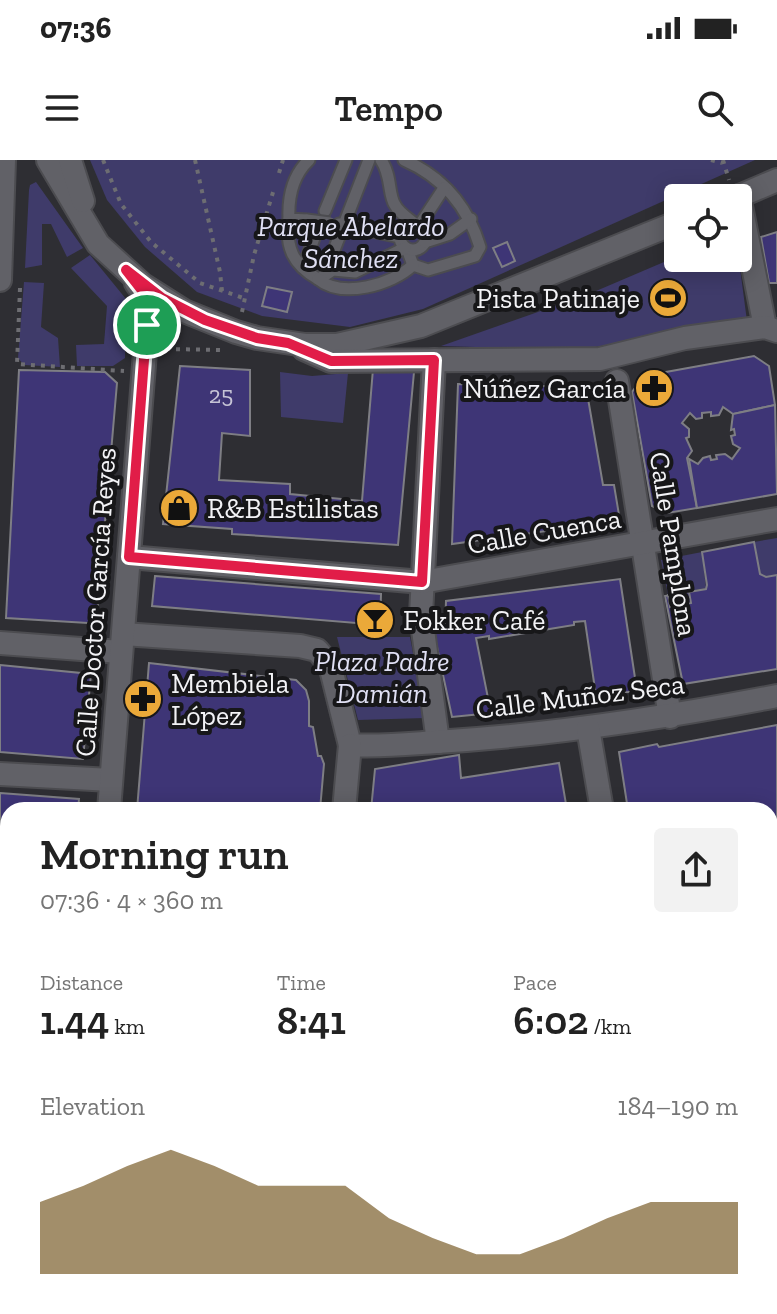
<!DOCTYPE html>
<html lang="en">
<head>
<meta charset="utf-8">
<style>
	body { margin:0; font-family:"Zilla Slab",serif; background:#f2f2f2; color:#222; height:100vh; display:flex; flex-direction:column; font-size:30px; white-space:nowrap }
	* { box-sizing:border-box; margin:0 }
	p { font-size:26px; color:#767676 }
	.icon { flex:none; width:44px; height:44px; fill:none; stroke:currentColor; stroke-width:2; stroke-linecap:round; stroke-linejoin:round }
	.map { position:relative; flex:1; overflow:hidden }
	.sheet { position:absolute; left:0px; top:642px; width:778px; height:512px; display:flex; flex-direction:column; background:#fff; border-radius:24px 24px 0 0; box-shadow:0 4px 20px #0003 }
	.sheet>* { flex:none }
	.controls { position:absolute; left:664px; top:24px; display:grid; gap:16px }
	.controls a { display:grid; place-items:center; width:88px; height:88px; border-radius:8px; background:#fff; box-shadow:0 4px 20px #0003; font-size:40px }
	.pin { position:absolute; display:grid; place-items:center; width:68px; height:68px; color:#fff; margin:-34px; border:4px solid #fff; border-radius:50%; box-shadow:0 2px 8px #0007 }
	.round { display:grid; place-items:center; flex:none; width:84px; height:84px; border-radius:8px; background:#f2f2f2 }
	.overview { display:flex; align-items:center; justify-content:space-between; height:136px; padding:0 40px }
	h1 { font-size:44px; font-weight:600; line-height:60px }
	.figures { display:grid; grid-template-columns:repeat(3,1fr); gap:12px; height:136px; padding:8px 40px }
	.figures div { display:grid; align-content:center }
	.figures b { font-size:40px; font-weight:600 }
	.figures small { font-size:22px; font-weight:400 }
	.figures p { font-size:22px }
	.chart { height:224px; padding:16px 40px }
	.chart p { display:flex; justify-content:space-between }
	.chart svg { width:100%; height:144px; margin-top:8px; fill:#7c5f2c; opacity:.7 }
	.status { display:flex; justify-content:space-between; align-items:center; height:56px; padding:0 40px; background:#fff; direction:ltr }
	.status svg { height:22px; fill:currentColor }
	header { display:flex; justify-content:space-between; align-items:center; height:104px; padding:0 40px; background:#fff; font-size:36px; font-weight:600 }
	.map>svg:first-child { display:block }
	.green { fill:#3f3b6a }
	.building { fill:#3e3576; stroke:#7e7e84; stroke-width:2 }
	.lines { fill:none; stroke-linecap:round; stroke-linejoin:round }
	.lane-casing { stroke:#4c4c50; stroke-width:15 }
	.street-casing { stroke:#4c4c50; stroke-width:26 }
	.primary-casing { stroke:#4c4c50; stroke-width:28 }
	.path { stroke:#6d6d72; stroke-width:4; stroke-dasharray:4 6; stroke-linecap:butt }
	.lane { stroke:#616167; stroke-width:11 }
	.street { stroke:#616167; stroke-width:22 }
	.primary { stroke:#8f8bbe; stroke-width:24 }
	.lane-bridge-casing { stroke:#4c4c50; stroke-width:15; stroke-linecap:butt }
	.lane-bridge { stroke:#616167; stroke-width:11 }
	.route-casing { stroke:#fff; stroke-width:16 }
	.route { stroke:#e11d48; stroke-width:10 }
	.labels { text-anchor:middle; stroke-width:8; stroke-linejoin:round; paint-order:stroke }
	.number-label { font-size:24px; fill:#c6c4d6 }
	.park-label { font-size:28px; font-style:italic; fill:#e0e0f4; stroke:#171719 }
	.poi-label { font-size:28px; fill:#f3f3f6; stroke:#171719; text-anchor:start }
	.street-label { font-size:28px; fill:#f3f3f6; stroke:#171719 }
</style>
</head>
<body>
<div class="status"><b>07:36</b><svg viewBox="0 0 49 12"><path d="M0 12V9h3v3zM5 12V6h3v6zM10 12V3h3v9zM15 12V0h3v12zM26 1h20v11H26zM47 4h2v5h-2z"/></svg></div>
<header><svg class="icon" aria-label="menu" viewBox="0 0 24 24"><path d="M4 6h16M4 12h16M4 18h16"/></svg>Tempo<svg class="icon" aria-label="search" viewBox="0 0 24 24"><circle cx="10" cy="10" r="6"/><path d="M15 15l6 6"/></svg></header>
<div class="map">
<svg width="777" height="1154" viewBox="0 0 777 1154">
	<rect width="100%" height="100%" fill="#2e2e33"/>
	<!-- green -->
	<g class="green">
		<polygon points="90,0 755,0 423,149 350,167 262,156 197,132 145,87 107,40"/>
		<polygon points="36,22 83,88 67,97 51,64 42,64 42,105 25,108 29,30 30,25"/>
		<polygon points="738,93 747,161 577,190 441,186 589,134 678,96 678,98 738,98"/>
		<polygon points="90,95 126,139 125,198 113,206 77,206 76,185 104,184 107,146 71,108"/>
		<polygon points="24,122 44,123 41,167 58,178 60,207 24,205 18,198"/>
		<polygon points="280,212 312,216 348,213 343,263 281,257"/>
		<polygon points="777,378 777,415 766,417 760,414 754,382"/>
		<polygon points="702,392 706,428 668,435 661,400"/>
		<polygon points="337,477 410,477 425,558 358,560"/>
		<polygon points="0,817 8,819 8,906 0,909"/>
		<polygon points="0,1001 8,1005 8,1037 0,1036"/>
		<polygon points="205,1146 361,1146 377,1154 208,1154"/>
		<polygon points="397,1146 505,1146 505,1147 500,1152 459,1154"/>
		<polygon points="598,1146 664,1146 618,1154 562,1154"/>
	</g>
	<!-- building -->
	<g class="building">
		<polygon points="777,72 777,123 769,123 761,77"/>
		<polygon points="507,82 515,101 502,107 493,88"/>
		<polygon points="267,127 292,132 287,152 262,146"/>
		<polygon points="754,196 769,206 775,245 733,254 723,247 719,255 711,256 711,252 702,253 702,258 696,259 690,253 682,263 689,269 689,277 686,278 692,291 687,298 697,348 667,353 652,346 632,232 644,216"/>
		<polygon points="180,206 250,210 250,276 222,273 219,320 290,324 290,334 362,341 373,209 414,212 398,385 232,374 232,369 163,364"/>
		<polygon points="19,210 105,212 117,223 97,455 88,463 6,458"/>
		<polygon points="458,224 586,227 603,325 614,325 620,361 452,384"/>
		<polygon points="775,245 777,334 697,348 689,299 698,304 703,298 710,296 711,300 717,299 716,295 725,294 732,299 740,288 733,284 731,276 735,275 734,269 731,270 733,254"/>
		<polygon points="754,382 760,414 766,417 777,415 777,509 683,524 665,436 706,429 707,425 702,392"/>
		<polygon points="155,416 381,434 380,465 152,446"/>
		<polygon points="620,419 637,531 596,536 585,461 574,462 574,465 489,479 489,476 476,478 491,553 452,557 434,473 445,470 446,441"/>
		<polygon points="689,432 691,443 670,447 668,435"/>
		<polygon points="149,503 296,520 306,530 309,541 309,566 313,567 318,596 321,596 324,604 320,650 137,650"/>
		<polygon points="0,505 91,514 83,599 0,592"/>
		<polygon points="777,565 777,771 770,772 770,650 628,650 619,592 657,584 659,587"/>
		<polygon points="459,595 461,618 559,603 567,650 371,650 375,609"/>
		<polygon points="0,633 79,639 78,650 8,650 8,728 0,727"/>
		<polygon points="777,814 777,966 770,967 770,815"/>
		<polygon points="0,1050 8,1051 8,1088 0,1087"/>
		<polygon points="0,1117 8,1117 8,1146 134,1146 132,1154 0,1154"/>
		<polygon points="777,1142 777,1154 711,1154 770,1146 770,1144"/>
	</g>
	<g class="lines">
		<!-- lane casing -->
		<g class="lane-casing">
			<g id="lane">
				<path d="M 381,0 C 392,16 388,35 395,45 C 399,53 408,58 415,64"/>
				<path d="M 404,0 C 443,17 468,47 480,87 L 475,96 L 428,110 L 413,105 L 407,89"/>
				<polyline points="325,51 346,0"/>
				<path d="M 289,59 C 285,87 293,105 318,119 L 324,116 L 329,103 L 369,0"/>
				<path d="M 307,60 L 289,59 C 288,37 293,15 309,0"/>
				<polyline points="339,64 400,77"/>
				<circle cx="413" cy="77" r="13"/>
				<polyline points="419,66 444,28"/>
				<polyline points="425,82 450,74 471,59"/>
				<polyline points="304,107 315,75"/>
				<polyline points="324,116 333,110 355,112 405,88"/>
				<path d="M 318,119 C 342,139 392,125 413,105"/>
			</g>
		</g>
		<!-- street casing -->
		<g class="street-casing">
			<g id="street">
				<polyline points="48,0 98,84 143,125 184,151 236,172 257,178 305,185 337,185 421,166 678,62"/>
				<polyline points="70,0 83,41"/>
				<polyline points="739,36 765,167"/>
				<polyline points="735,38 777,20"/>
				<polyline points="0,120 4,0"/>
				<polyline points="304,189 331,201 600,199 685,178 765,167 777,171"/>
				<polyline points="434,200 421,455 438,582"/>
				<polyline points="617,221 670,557"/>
				<polyline points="129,397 422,422 777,359"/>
				<path d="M 123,474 L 300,486 L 317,490 L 330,505 L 350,585 C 379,587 407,584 436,582 C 551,575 664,558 777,536"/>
				<polyline points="0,483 121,492"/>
				<polyline points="588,568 602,650"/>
				<polyline points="0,614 111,620"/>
				<polyline points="109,650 148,154 147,139 136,123"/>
				<polyline points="344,650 350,585"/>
				<polyline points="770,795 777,794"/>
				<polyline points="0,1101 8,1101"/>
			</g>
		</g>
		<!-- primary casing -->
		<g class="primary-casing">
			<g id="primary">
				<polyline points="0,792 8,794"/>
				<polyline points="0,928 8,927"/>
				<polyline points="770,1015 777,1014"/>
				<polyline points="770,1056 777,1054"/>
			</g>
		</g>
		<!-- path -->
		<g class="path">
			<polyline points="103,0 121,44 151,82 200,123 246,139"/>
			<polyline points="195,0 220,112 222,131"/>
			<polyline points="711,0 722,3"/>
			<polyline points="723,0 729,20"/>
			<polyline points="279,13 283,0"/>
			<polyline points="20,128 17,204 124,211"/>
			<polyline points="242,152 254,95 274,29"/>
			<polyline points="166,189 221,190"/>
			<polyline points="0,965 5,960 8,961"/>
			<polyline points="0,969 8,964"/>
			<polyline points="0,989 8,994"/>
			<polyline points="770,1094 777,1093"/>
			<polyline points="770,1109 777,1108"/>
			<polyline points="770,1138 777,1137"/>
			<polyline points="192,1146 197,1154"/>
			<polyline points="383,1146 394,1151 422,1154"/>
			<polyline points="499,1154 533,1146"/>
			<polyline points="531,1154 532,1146"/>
			<polyline points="681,1154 726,1146"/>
		</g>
		<!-- lane -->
		<use href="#lane" class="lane"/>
		<!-- street -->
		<use href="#street" class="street"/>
		<!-- primary -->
		<use href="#primary" class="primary"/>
		<!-- lane-bridge casing -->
		<g class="lane-bridge-casing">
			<polyline id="lane-bridge" points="307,60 330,63"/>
		</g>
		<!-- lane-bridge -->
		<use href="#lane-bridge" class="lane-bridge"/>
	</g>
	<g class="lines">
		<!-- route casing -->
		<g class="route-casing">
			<polygon id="route" points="126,110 162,138 205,160 257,178 288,183 331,201 434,200 422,422 129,397 148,147 144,133"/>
		</g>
		<!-- route -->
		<use href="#route" class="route"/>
	</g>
	<!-- icons -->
	<defs>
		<g id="stadium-disc" transform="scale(2)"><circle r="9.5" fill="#eba939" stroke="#171719"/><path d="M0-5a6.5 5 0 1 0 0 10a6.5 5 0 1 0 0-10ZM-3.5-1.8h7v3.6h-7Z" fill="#111"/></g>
		<g id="pharmacy-disc" transform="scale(2)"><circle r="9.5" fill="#eba939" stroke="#171719"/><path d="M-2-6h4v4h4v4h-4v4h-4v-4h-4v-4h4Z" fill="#111"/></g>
		<g id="shop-disc" transform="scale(2)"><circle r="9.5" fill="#eba939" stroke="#171719"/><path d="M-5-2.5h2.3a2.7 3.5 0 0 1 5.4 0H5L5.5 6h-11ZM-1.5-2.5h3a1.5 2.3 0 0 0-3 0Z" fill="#111"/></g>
		<g id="bar-disc" transform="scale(2)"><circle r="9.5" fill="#eba939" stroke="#171719"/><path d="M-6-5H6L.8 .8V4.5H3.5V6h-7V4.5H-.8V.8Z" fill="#111"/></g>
	</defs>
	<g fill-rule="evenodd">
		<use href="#stadium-disc" x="668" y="138"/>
		<use href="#pharmacy-disc" x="654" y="228"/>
		<use href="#shop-disc" x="179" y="348"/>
		<use href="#bar-disc" x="375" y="460"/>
		<use href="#pharmacy-disc" x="143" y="539"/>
	</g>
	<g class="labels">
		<!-- number labels -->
		<g class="number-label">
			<text x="221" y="243">25</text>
		</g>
		<!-- park labels -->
		<g class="park-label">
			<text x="351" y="76">Parque Abelardo<tspan x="351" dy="32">Sánchez</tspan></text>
			<text x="382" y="511">Plaza Padre<tspan x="382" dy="32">Damián</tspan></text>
		</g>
		<!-- poi labels -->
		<g class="poi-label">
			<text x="640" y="148" text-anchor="end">Pista Patinaje</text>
			<text x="626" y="238" text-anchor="end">Núñez García</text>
			<text x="207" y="358">R&amp;B Estilistas</text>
			<text x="403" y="470">Fokker Café</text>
			<text x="171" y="533">Membiela<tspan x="171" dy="32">López</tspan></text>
		</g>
		<!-- street labels -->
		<g class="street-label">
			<text transform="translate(544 371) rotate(-10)" y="10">Calle Cuenca</text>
			<text transform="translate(674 384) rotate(81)" y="10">Calle Pamplona</text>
			<text transform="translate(95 442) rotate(-86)" y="10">Calle Doctor García Reyes</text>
			<text transform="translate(580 536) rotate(-7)" y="10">Calle Muñoz Seca</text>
		</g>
	</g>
</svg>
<div class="controls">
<a><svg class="icon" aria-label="locate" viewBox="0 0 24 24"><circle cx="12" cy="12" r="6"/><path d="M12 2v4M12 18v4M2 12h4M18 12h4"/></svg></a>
</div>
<div class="pin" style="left:147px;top:165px;background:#1e9e55"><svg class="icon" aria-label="arrive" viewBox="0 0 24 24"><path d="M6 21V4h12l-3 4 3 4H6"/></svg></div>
<section class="sheet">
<div class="overview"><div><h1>Morning run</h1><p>07:36 · 4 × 360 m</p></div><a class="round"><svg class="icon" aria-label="share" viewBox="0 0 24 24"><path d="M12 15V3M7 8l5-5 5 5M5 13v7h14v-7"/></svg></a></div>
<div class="figures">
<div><p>Distance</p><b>1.44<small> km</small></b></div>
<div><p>Time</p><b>8:41</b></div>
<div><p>Pace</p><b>6:02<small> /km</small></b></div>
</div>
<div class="chart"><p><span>Elevation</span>184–190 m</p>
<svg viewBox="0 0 160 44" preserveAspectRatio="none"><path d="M0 44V22L10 17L20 11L30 6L40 11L50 17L60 17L70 17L80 27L90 33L100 38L110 38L120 33L130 27L140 22L150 22L160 22V44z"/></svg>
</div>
</section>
</div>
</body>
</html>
